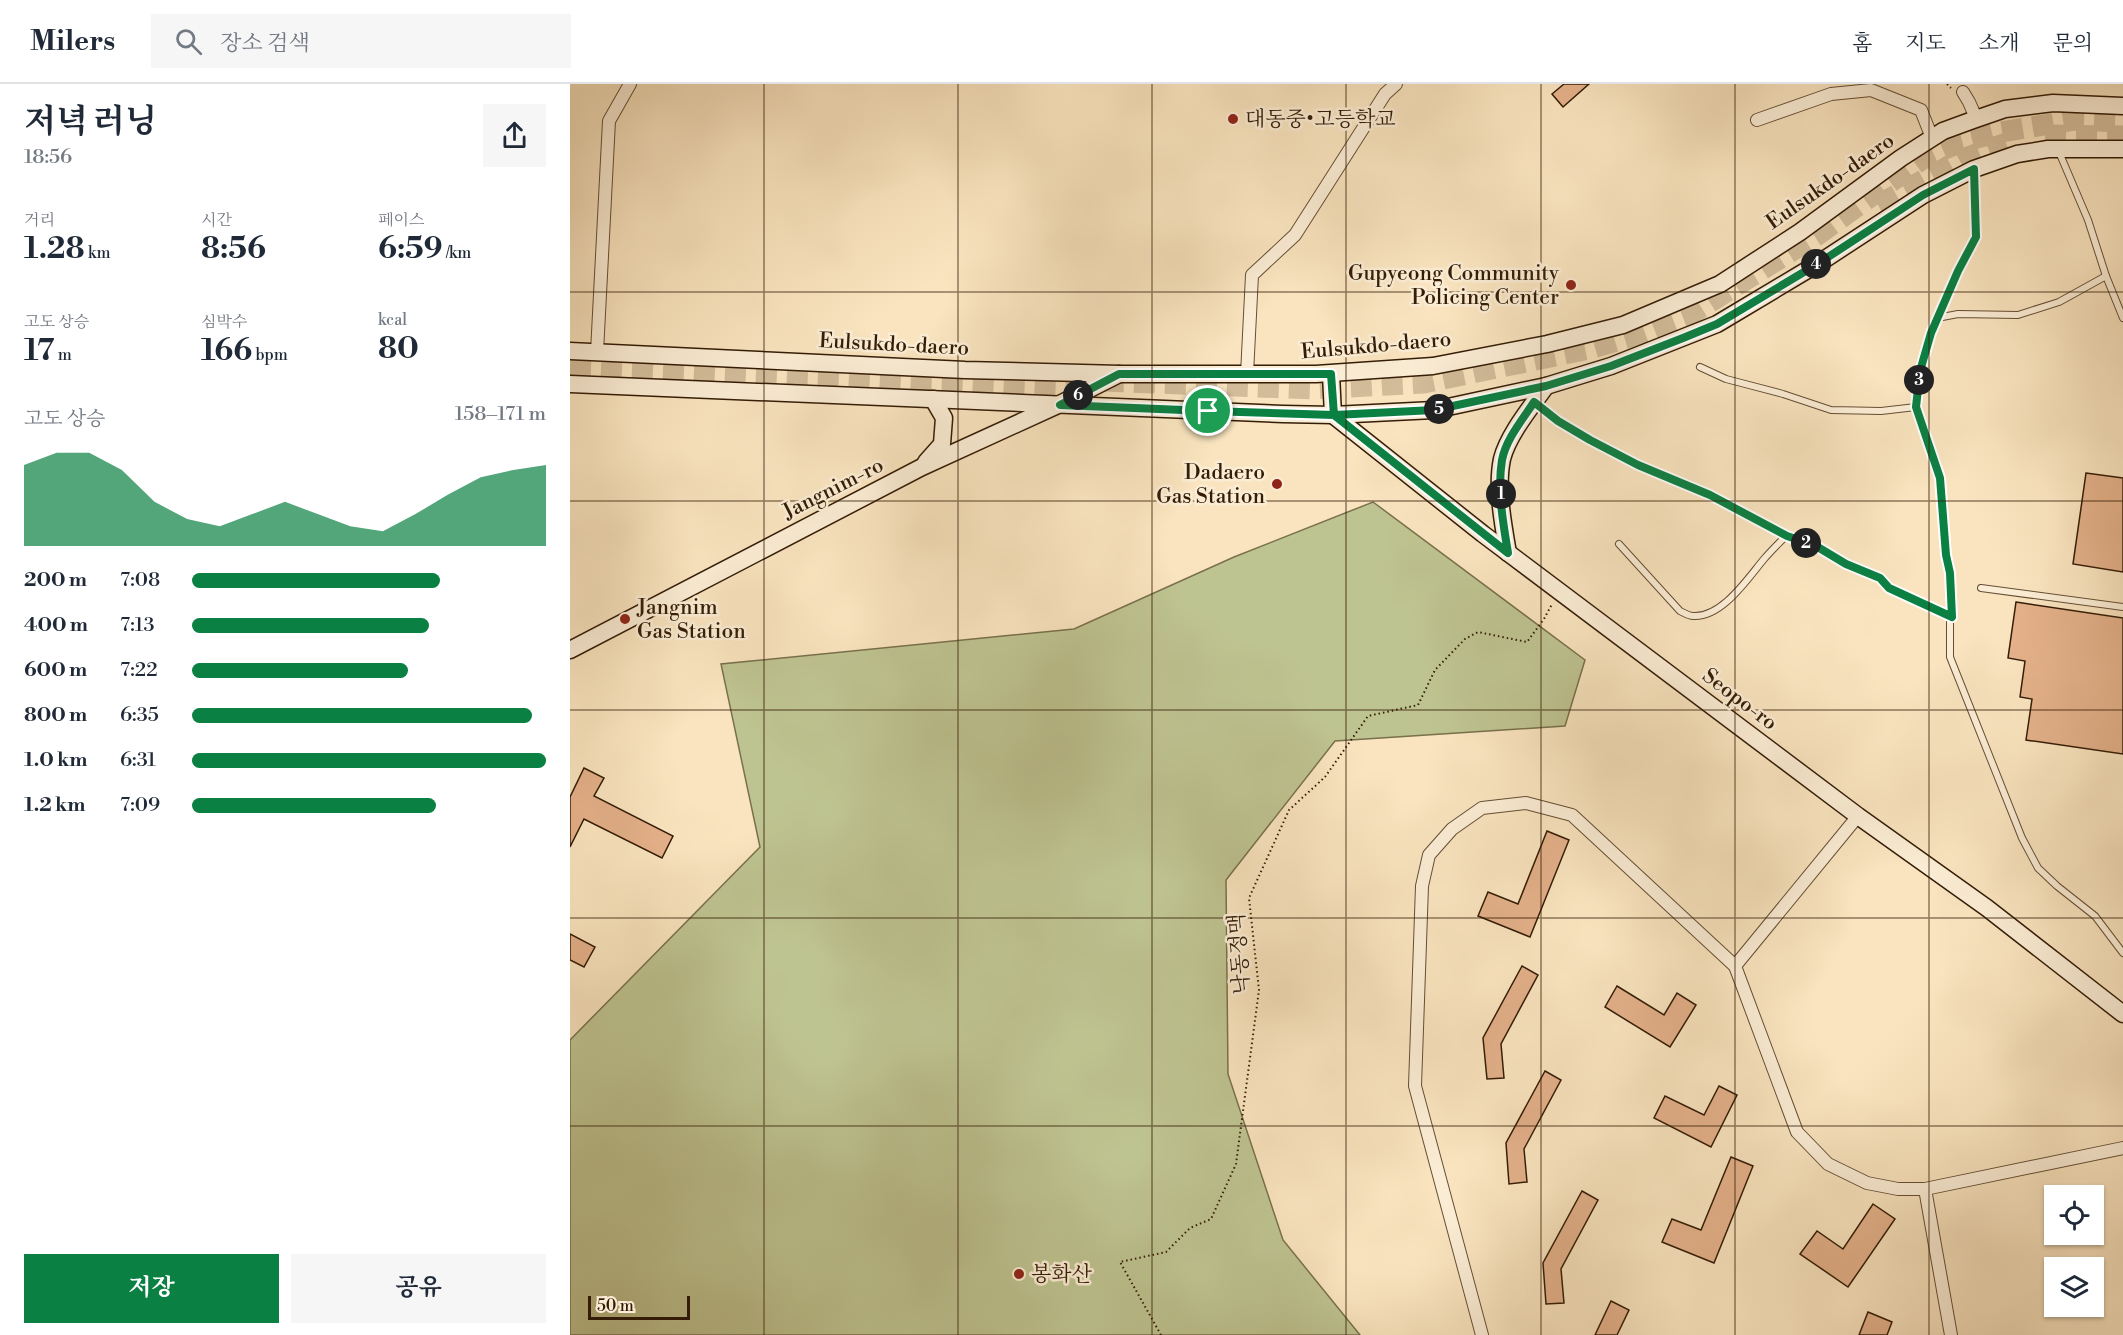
<!DOCTYPE html>
<html lang="ko">
<head>
<meta charset="utf-8">
<style>
	body { margin:0; font-family:"Libre Bodoni","Noto Serif KR",serif; background:#f6f6f7; color:#1f2937; height:100vh; display:flex; flex-direction:column; font-size:22px; white-space:nowrap }
	* { box-sizing:border-box; margin:0 }
	p { font-size:20px; color:#747a83 }
	.icon { flex:none; width:33px; height:33px; fill:none; stroke:currentColor; stroke-width:2; stroke-linecap:round; stroke-linejoin:round }
	.map { position:relative; flex:1; overflow:hidden }
	.side { display:flex; flex-direction:column; background:#fff; width:570px }
	.side>* { flex:none }
	.fabs { position:absolute; left:1474px; top:1101px; display:grid; gap:12px }
	.fabs a { display:grid; place-items:center; width:60px; height:60px; border-radius:0px; background:#fff; box-shadow:0 2px 4px #0004; font-size:30px }
	.scale { position:absolute; left:18px; bottom:15px; width:102px; box-sizing:border-box; padding-left:6px; border:3px solid #341c06; border-top:0; font-size:16px; line-height:21px; white-space:nowrap; color:#341c06; -webkit-text-stroke:4px #fbedd5; paint-order:stroke }
	.pin { position:absolute; display:grid; place-items:center; width:51px; height:51px; color:#fff; margin:-26px; border:3px solid #fff; border-radius:50%; box-shadow:0 2px 6px #0007 }
	.km { position:absolute; width:30px; height:30px; margin:-15px; border-radius:50%; background:#222; color:#fff; font-size:16px; line-height:30px; text-align:center }
	.round { display:grid; place-items:center; flex:none; width:63px; height:63px; border-radius:0px; background:#f6f6f7 }
	.head { display:flex; align-items:center; justify-content:space-between; height:102px; padding:0 24px }
	h1 { font-size:33px; font-weight:700; line-height:45px }
	.figures { display:grid; grid-template-columns:repeat(3,1fr); gap:9px; height:102px; padding:6px 24px }
	.figures div { display:grid; align-content:center }
	.figures b { font-size:30px; font-weight:700 }
	.figures small { font-size:16px; font-weight:400 }
	.figures p { font-size:16px }
	.chart { height:168px; padding:12px 24px }
	.chart p { display:flex; justify-content:space-between }
	.chart svg { width:100%; height:108px; margin-top:6px; fill:#0b8043; opacity:.7 }
	.action { display:flex; gap:12px; margin-top:auto; padding:12px 24px }
	.action a { flex:1; height:69px; border-radius:0px; background:#0b8043; color:#fff; font-size:24px; font-weight:700; line-height:69px; text-align:center }
	.action a+a { background:#f6f6f7; color:#1f2937 }
	ul { padding:0 24px; list-style:none; font-size:20px }
	li { display:grid; grid-template-columns:96px 72px 1fr; align-items:center; height:45px }
	li i { height:15px; border-radius:8px; background:#0b8043 }
	header { display:flex; align-items:center; gap:36px; box-sizing:border-box; height:84px; padding:0 30px; background:#fff; border-bottom:2px solid #e0e1e3 }
	header strong { font-size:28px }
	nav { display:flex; gap:33px; margin-inline-start:auto; font-size:21px }
	.search { width:420px; height:54px; background:#f6f6f7; display:flex; align-items:center; gap:15px; box-sizing:border-box; padding:0 21px; border-radius:0px; color:#747a83; font-size:22px }
	main { display:flex; flex:1; min-height:0 }
	.map>svg:first-child { display:block }
	.green { fill:#bec491; stroke:#79704c; stroke-width:1.5 }
	.building { fill:#e4b18a; stroke:#341c06; stroke-width:1.5 }
	.lines { fill:none; stroke-linecap:round; stroke-linejoin:round }
	.highway-tunnel { stroke:#d2bc9a; stroke-width:21; stroke-dasharray:21 10; stroke-linecap:butt }
	.lane-casing { stroke:#654e34; stroke-width:8 }
	.street-casing { stroke:#654e34; stroke-width:14 }
	.secondary-casing { stroke:#341c06; stroke-width:19 }
	.path { stroke:#341c06; stroke-width:2; stroke-dasharray:1.5 3; stroke-linecap:butt }
	.lane { stroke:#fbedd5; stroke-width:6 }
	.street { stroke:#fbedd5; stroke-width:12 }
	.secondary { stroke:#fbedd5; stroke-width:16 }
	.route-casing { stroke:#fff; stroke-width:12 }
	.route { stroke:#0b8043; stroke-width:8 }
	.grid { fill:none; stroke:#341c06; stroke-width:1.5; stroke-opacity:0.55 }
	.poi-dot { fill:#8f2418; stroke:#fbedd5; stroke-width:2 }
	.labels { text-anchor:middle; stroke-width:5; stroke-linejoin:round; paint-order:stroke }
	.poi-label { font-size:21px; fill:#341c06; stroke:#fbedd5; text-anchor:start }
	.street-label { font-size:21px; fill:#341c06; stroke:#fbedd5 }
</style>
</head>
<body>
<header>
<strong>Milers</strong>
<div class="search"><svg class="icon" aria-label="search" viewBox="0 0 24 24"><circle cx="10" cy="10" r="6"/><path d="M15 15l6 6"/></svg>장소 검색</div>
<nav><a>홈</a><a>지도</a><a>소개</a><a>문의</a></nav>
</header>
<main>
<section class="side">
<div class="head"><div><h1>저녁 러닝</h1><p>18:56</p></div><a class="round"><svg class="icon" aria-label="share" viewBox="0 0 24 24"><path d="M12 15V3M7 8l5-5 5 5M5 13v7h14v-7"/></svg></a></div>
<div class="figures">
<div><p>거리</p><b>1.28<small> km</small></b></div>
<div><p>시간</p><b>8:56</b></div>
<div><p>페이스</p><b>6:59<small> /km</small></b></div>
</div>
<div class="figures">
<div><p>고도 상승</p><b>17<small> m</small></b></div>
<div><p>심박수</p><b>166<small> bpm</small></b></div>
<div><p>kcal</p><b>80</b></div>
</div>
<div class="chart"><p><span>고도 상승</span>158–171 m</p>
<svg viewBox="0 0 160 44" preserveAspectRatio="none"><path d="M0 44V11L10 6L20 6L30 13L40 26L50 33L60 36L70 31L80 26L90 31L100 36L110 38L120 31L130 23L140 16L150 13L160 11V44z"/></svg>
</div>
<ul>
<li><b>200 m</b>7:08<i style="width:70%"></i></li>
<li><b>400 m</b>7:13<i style="width:67%"></i></li>
<li><b>600 m</b>7:22<i style="width:61%"></i></li>
<li><b>800 m</b>6:35<i style="width:96%"></i></li>
<li><b>1.0 km</b>6:31<i style="width:100%"></i></li>
<li><b>1.2 km</b>7:09<i style="width:69%"></i></li>
</ul>
<div class="action"><a>저장</a><a>공유</a></div>
</section>
<div class="map">
<svg width="1553" height="1251" viewBox="0 0 1553 1251">
	<rect width="100%" height="100%" fill="#f9e4bf"/>
	<filter id="stains"><feTurbulence type="fractalNoise" baseFrequency=".00333" numOctaves="4"/><feColorMatrix values="0 0 0 0 .2 0 0 0 0 .09 0 0 0 0 .02 0 0 0 .5 -.17"/></filter>
	<radialGradient id="worn" r=".72"><stop offset=".6" stop-color="#630" stop-opacity="0"/><stop offset="1" stop-color="#630" stop-opacity=".3"/></radialGradient>
	<!-- green -->
	<polygon class="green" points="803,418 1015,576 995,642 765,657 656,796 658,990 713,1156 790,1251 0,1251 0,956 190,763 151,580 504,545 664,473"/>
	<!-- building -->
	<g class="building">
		<polygon points="994,0 1019,0 993,23 982,10"/>
		<polygon points="1516,389 1553,394 1553,488 1503,480"/>
		<polygon points="1446,518 1553,534 1553,670 1456,656 1462,615 1450,613 1455,577 1438,574"/>
		<polygon points="14,684 34,694 24,712 103,752 92,774 14,735 0,763 0,713"/>
		<polygon points="977,747 999,756 960,853 908,832 918,808 948,820"/>
		<polygon points="0,850 25,863 14,883 0,876"/>
		<polygon points="952,882 968,891 931,960 934,994 917,995 913,954"/>
		<polygon points="1047,902 1094,931 1107,909 1126,921 1100,963 1035,923"/>
		<polygon points="975,987 991,996 954,1065 957,1098 939,1100 936,1059"/>
		<polygon points="1149,1002 1167,1011 1141,1063 1084,1034 1095,1012 1134,1031"/>
		<polygon points="1161,1073 1183,1082 1144,1179 1092,1158 1102,1135 1131,1146"/>
		<polygon points="1012,1107 1028,1116 991,1185 994,1219 976,1220 973,1179"/>
		<polygon points="1303,1120 1325,1135 1278,1203 1230,1170 1247,1147 1273,1165"/>
		<polygon points="1041,1217 1059,1226 1047,1251 1025,1251"/>
		<polygon points="1298,1228 1322,1238 1317,1251 1289,1251"/>
	</g>
	<g class="lines">
		<!-- highway-tunnel -->
		<g class="highway-tunnel">
			<polyline points="1475,51 1553,52"/>
			<polyline points="1308,121 1390,76 1436,59"/>
			<polyline points="0,284 524,308"/>
			<polyline points="533,297 743,305 854,299 1019,265 1068,251 1118,232 1249,150 1354,74 1391,58 1431,48 1505,36 1553,38"/>
		</g>
		<!-- lane casing -->
		<g class="lane-casing">
			<g id="lane">
				<polyline points="1404,88 1406,153 1388,187 1361,249 1350,287 1346,323 1370,395 1376,471 1380,489 1380,573 1452,754 1468,784 1487,802 1525,832 1553,869"/>
				<polyline points="1536,192 1553,234"/>
				<polyline points="1367,234 1388,230 1448,231 1489,218 1536,192 1518,136 1489,68"/>
				<polyline points="1130,283 1156,295 1213,310 1261,326 1311,327 1346,323"/>
				<polyline points="965,319 988,337 1068,381 1140,411 1217,451 1246,462 1276,480 1310,494 1319,504 1382,533"/>
				<path d="M 1049,460 L 1110,527 C 1114,529 1119,532 1123,532 C 1152,534 1178,494 1194,475 C 1201,467 1209,459 1217,451"/>
				<polyline points="1411,504 1553,523"/>
			</g>
		</g>
		<!-- street casing -->
		<g class="street-casing">
			<g id="street">
				<polyline points="1393,8 1399,18 1406,34"/>
				<polyline points="1187,36 1261,10 1301,6 1351,26 1362,54"/>
				<polyline points="27,268 39,37 60,0"/>
				<polyline points="677,290 682,191 725,151 815,10 826,0"/>
				<polyline points="1288,732 1165,882 1227,1048 1258,1080 1297,1099 1328,1105 1355,1105 1553,1064"/>
				<polyline points="1355,1105 1381,1251"/>
				<polyline points="912,1251 845,1002 852,802 859,771 882,745 912,724 956,719 1002,731 1165,882"/>
			</g>
		</g>
		<!-- secondary casing -->
		<g class="secondary-casing">
			<g id="secondary">
				<polyline points="0,267 395,286 550,290 746,290 863,282 977,260 1053,241 1150,200 1230,148 1331,74 1373,47 1403,36 1435,25 1483,19 1553,22"/>
				<polyline points="761,290 763,331"/>
				<polyline points="0,300 713,330 763,331 864,326 976,302 1041,282 1147,240 1249,179 1353,111 1404,85 1447,70 1478,65 1553,65"/>
				<polyline points="763,331 913,450 1288,732 1417,824 1553,930"/>
				<polyline points="356,378 372,360 374,334 363,315"/>
				<path d="M 938,469 C 933,440 926,404 932,375 C 938,351 961,323 976,302"/>
				<polyline points="0,566 352,383 490,320 549,290"/>
			</g>
		</g>
		<!-- path -->
		<g class="path">
			<polyline points="1377,0 1381,4"/>
			<polyline points="591,1251 550,1178 596,1168 620,1144 641,1135 666,1080 689,906 679,814 719,726 755,693 798,632 848,621 865,586 895,555 908,548 957,558 974,535 982,520"/>
		</g>
		<!-- lane -->
		<use href="#lane" class="lane"/>
		<!-- street -->
		<use href="#street" class="street"/>
		<!-- secondary -->
		<use href="#secondary" class="secondary"/>
	</g>
	<g class="lines">
		<!-- route casing -->
		<g class="route-casing">
			<path id="route" d="M 638,327 L 764,331 L 938,469 C 933,438 927,406 932,376 C 936,355 953,335 964,318 L 988,337 L 1020,356 L 1068,381 L 1140,411 L 1217,452 L 1246,462 L 1276,480 L 1310,494 L 1319,504 L 1382,533 L 1380,489 L 1376,471 L 1370,394 L 1346,323 L 1350,287 L 1361,249 L 1388,187 L 1406,153 L 1404,85 L 1353,111 L 1249,179 L 1147,240 L 1113,254 L 1041,282 L 976,302 L 864,326 L 764,331 L 761,290 L 549,290 L 490,321 L 638,327"/>
		</g>
		<!-- route -->
		<use href="#route" class="route"/>
	</g>
	<!-- grid -->
	<path class="grid" d="M 194,0 L 194,1251M 388,0 L 388,1251M 582,0 L 582,1251M 776,0 L 776,1251M 971,0 L 971,1251M 1165,0 L 1165,1251M 1359,0 L 1359,1251M 0,208 L 1553,208M 0,417 L 1553,417M 0,626 L 1553,626M 0,834 L 1553,834M 0,1042 L 1553,1042"/>
	<!-- markers -->
	<g class="poi-dot">
		<circle cx="663" cy="35" r="6"/>
		<circle cx="1001" cy="201" r="6"/>
		<circle cx="707" cy="400" r="6"/>
		<circle cx="55" cy="535" r="6"/>
		<circle cx="449" cy="1190" r="6"/>
	</g>
	<g class="labels">
		<!-- poi labels -->
		<g class="poi-label">
			<text x="675" y="42">대동중•고등학교</text>
			<text x="989" y="196" text-anchor="end">Gupyeong Community<tspan x="989" dy="24">Policing Center</tspan></text>
			<text x="695" y="395" text-anchor="end">Dadaero<tspan x="695" dy="24">Gas Station</tspan></text>
			<text x="67" y="530">Jangnim<tspan x="67" dy="24">Gas Station</tspan></text>
			<text x="461" y="1197">봉화산</text>
		</g>
		<!-- street labels -->
		<g class="street-label">
			<text transform="translate(1260 97) rotate(-35)" y="7">Eulsukdo-daero</text>
			<text transform="translate(324 260) rotate(3)" y="7">Eulsukdo-daero</text>
			<text transform="translate(806 261) rotate(-5)" y="7">Eulsukdo-daero</text>
			<text transform="translate(263 404) rotate(-27)" y="7">Jangnim-ro</text>
			<text transform="translate(1170 615) rotate(37)" y="7">Seopo-ro</text>
			<text transform="translate(669 870) rotate(-94)" y="7">낙동정맥</text>
		</g>
	</g>
	<rect width="100%" height="100%" filter="url(#stains)"/>
	<rect width="100%" height="100%" fill="url(#worn)"/>
</svg>
<div class="fabs">
<a><svg class="icon" aria-label="locate" viewBox="0 0 24 24"><circle cx="12" cy="12" r="6"/><path d="M12 2v4M12 18v4M2 12h4M18 12h4"/></svg></a>
<a><svg class="icon" aria-label="layers" viewBox="0 0 24 24"><path d="M12 4l9 5-9 5-9-5zM3 14l9 5 9-5"/></svg></a>
</div>
<div class="scale">50 m</div>
<div class="pin" style="left:638px;top:327px;background:#1e9e55"><svg class="icon" aria-label="arrive" viewBox="0 0 24 24"><path d="M6 21V4h12l-3 4 3 4H6"/></svg></div>
<b class="km" style="left:931px;top:410px">1</b>
<b class="km" style="left:1236px;top:459px">2</b>
<b class="km" style="left:1349px;top:296px">3</b>
<b class="km" style="left:1246px;top:180px">4</b>
<b class="km" style="left:869px;top:325px">5</b>
<b class="km" style="left:508px;top:311px">6</b>
</div>
</main>
</body>
</html>
